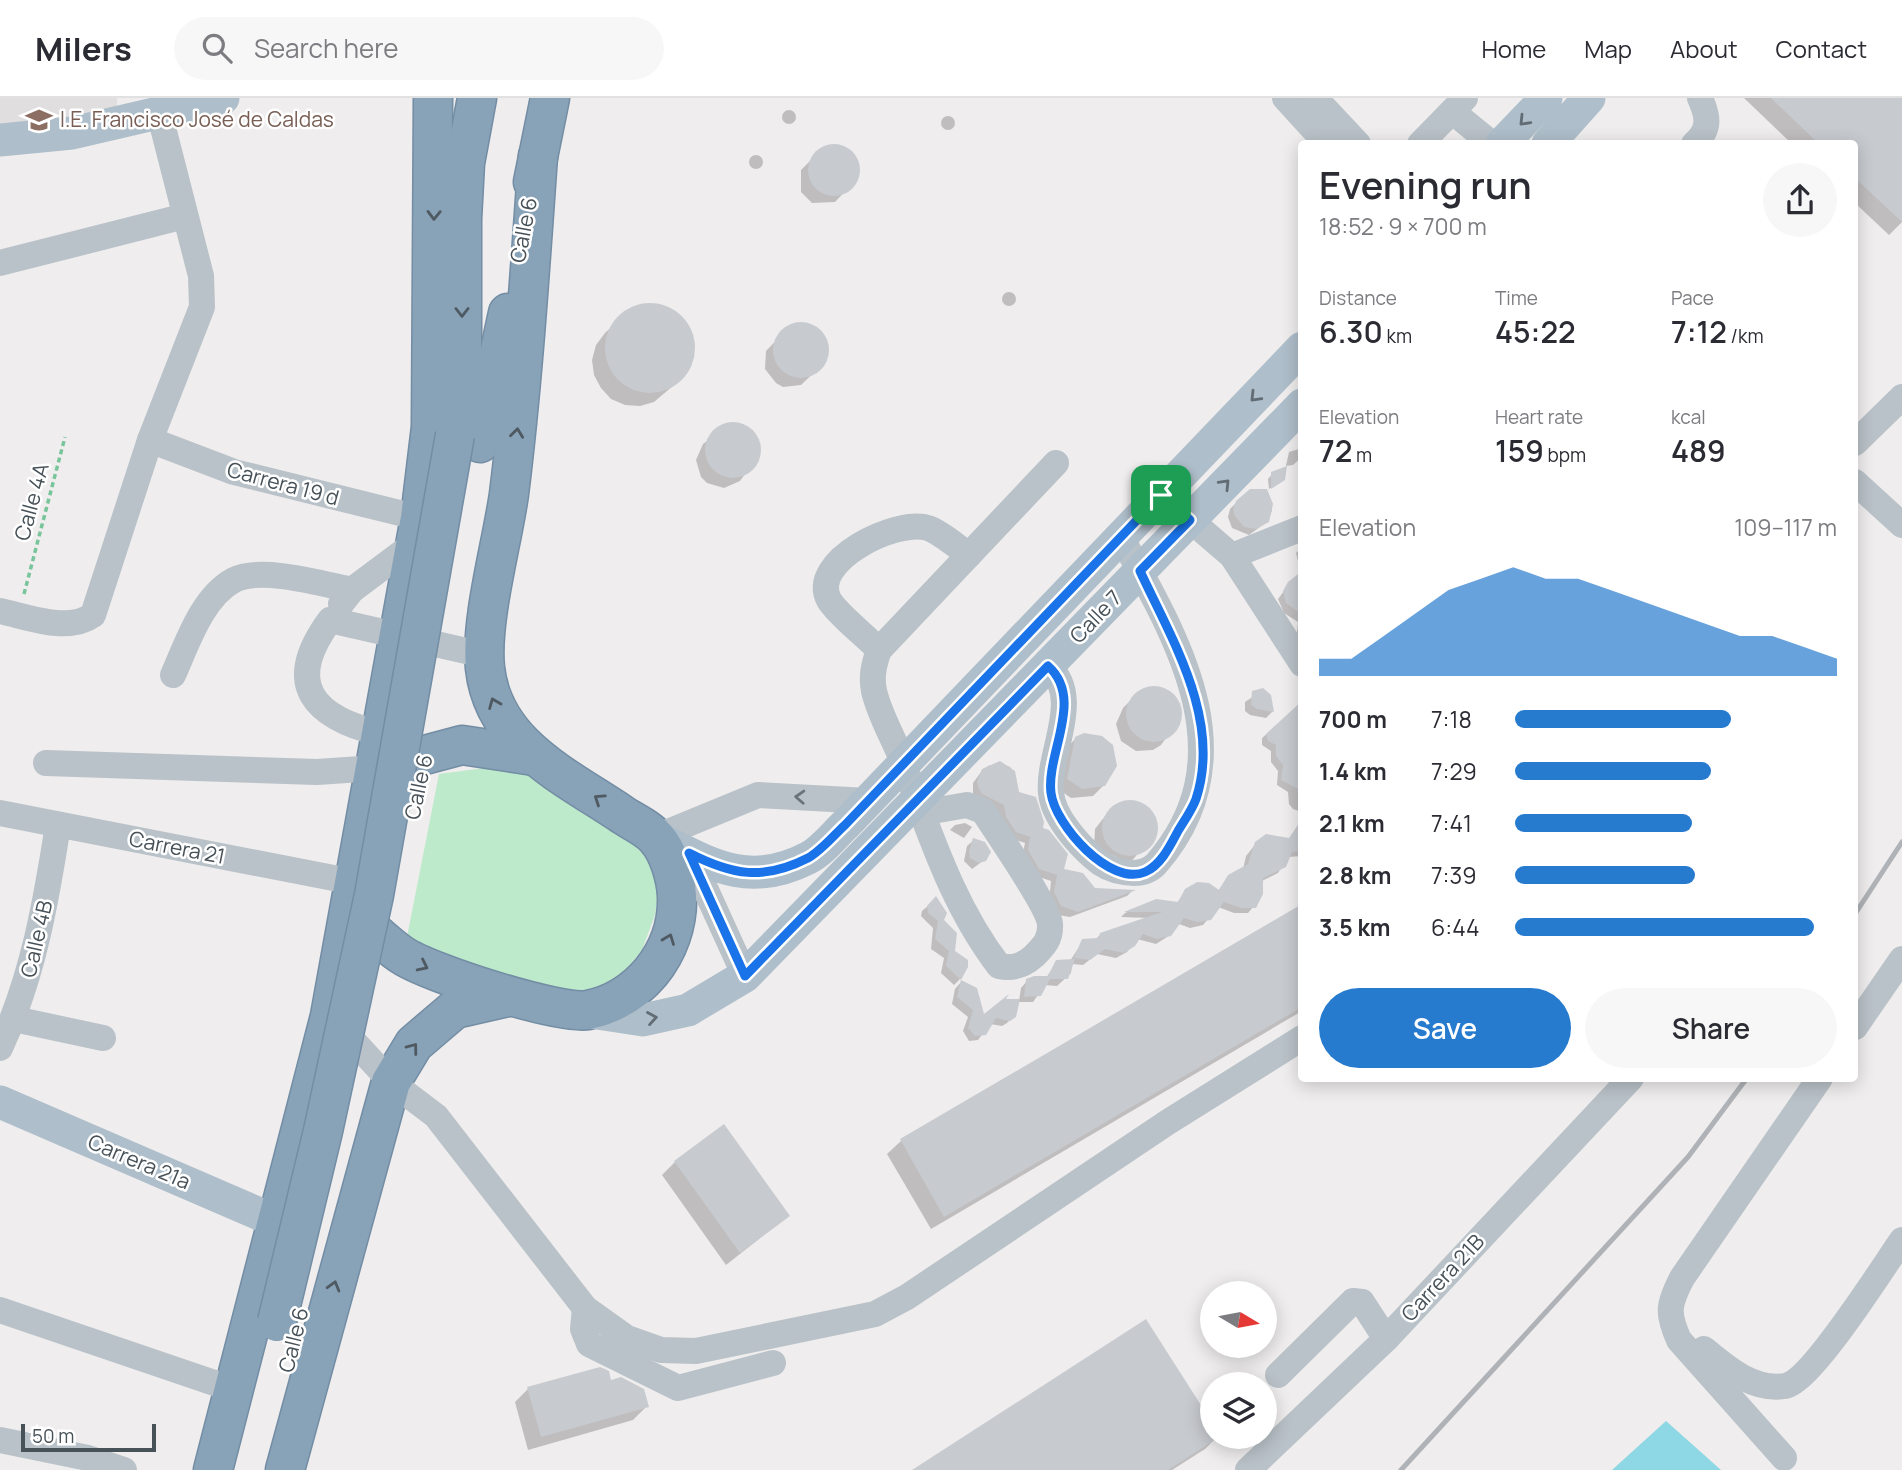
<!DOCTYPE html>
<html lang="en">
<head>
<meta charset="utf-8">
<style>
	body { margin:0; font-family:Manrope,sans-serif; background:#f7f7f7; color:#2b2b33; height:100vh; display:flex; flex-direction:column; font-size:26px; white-space:nowrap }
	* { box-sizing:border-box; margin:0 }
	p { font-size:23px; color:#7c7c81 }
	.icon { flex:none; width:38px; height:38px; fill:none; stroke:currentColor; stroke-width:2; stroke-linecap:round; stroke-linejoin:round }
	.map { position:relative; flex:1; overflow:hidden }
	.details { position:absolute; left:1298px; top:42px; width:560px; height:942px; display:flex; flex-direction:column; background:#fff; border-radius:7px; box-shadow:0 4px 18px #0003 }
	.details>* { flex:none }
	.needle { width:46px; rotate:100deg }
	.buttons { position:absolute; left:1200px; top:1183px; display:grid; gap:14px }
	.buttons a { display:grid; place-items:center; width:77px; height:77px; border-radius:50%; background:#fff; box-shadow:0 4px 18px #0003; font-size:35px }
	.scale { position:absolute; left:21px; bottom:18px; width:135px; box-sizing:border-box; padding-left:7px; border:4px solid #475158; border-top:0; font-size:19px; line-height:24px; white-space:nowrap; color:#475158; -webkit-text-stroke:5px #fff; paint-order:stroke }
	.pin { position:absolute; display:grid; place-items:center; width:60px; height:60px; color:#fff; margin:-30px; border-radius:14px; box-shadow:0 4px 10px #0006 }
	.round { display:grid; place-items:center; flex:none; width:74px; height:74px; border-radius:37px; background:#f7f7f7 }
	.summary { display:flex; align-items:center; justify-content:space-between; height:119px; padding:0 21px }
	h1 { font-size:38px; font-weight:600; line-height:52px }
	.figures { display:grid; grid-template-columns:repeat(3,1fr); gap:10px; height:119px; padding:7px 21px }
	.figures div { display:grid; align-content:center }
	.figures b { font-size:30px; font-weight:600 }
	.figures small { font-size:19px; font-weight:400 }
	.figures p { font-size:19px }
	.chart { height:196px; padding:14px 21px }
	.chart p { display:flex; justify-content:space-between }
	.chart svg { width:100%; height:126px; margin-top:7px; fill:#277bcf; opacity:.7 }
	.action { display:flex; gap:14px; margin-top:auto; padding:14px 21px }
	.action a { flex:1; height:80px; border-radius:42px; background:#277bcf; color:#fff; font-size:28px; font-weight:600; line-height:80px; text-align:center }
	.action a+a { background:#f7f7f7; color:#2b2b33 }
	ul { padding:0 21px; list-style:none; font-size:23px }
	li { display:grid; grid-template-columns:112px 84px 1fr; align-items:center; height:52px }
	li i { height:18px; border-radius:9px; background:#277bcf }
	header { display:flex; align-items:center; gap:42px; box-sizing:border-box; height:98px; padding:0 35px; background:#fff; border-bottom:2px solid #e1e1e2 }
	header strong { font-size:33px }
	nav { display:flex; gap:38px; margin-inline-start:auto; font-size:24px }
	.search { width:490px; height:63px; background:#f7f7f7; display:flex; align-items:center; gap:18px; box-sizing:border-box; padding:0 24px; border-radius:38px; color:#7c7c81; font-size:26px }
	.map>svg:first-child { display:block }
	.education { fill:#e0dede }
	.green { fill:#beeacc }
	.water { fill:#8ed7e4 }
	.shadow { fill:#0003 }
	.building { fill:#c7cacf }
	.lines { fill:none; stroke-linecap:round; stroke-linejoin:round }
	.highway-casing { stroke:#738da4; stroke-width:41 }
	.path { stroke:#79c59b; stroke-width:3.5; stroke-dasharray:5 3.5; stroke-linecap:butt }
	.minor { stroke:#b9c2c8; stroke-width:26 }
	.major { stroke:#aebeca; stroke-width:33 }
	.highway { stroke:#88a2b8; stroke-width:38 }
	.rail { stroke:#afb3b7; stroke-width:5 }
	.highway-bridge-casing { stroke:#738da4; stroke-width:41; stroke-linecap:butt }
	.highway-bridge { stroke:#88a2b8; stroke-width:38 }
	.oneway { stroke:#616c74 }
	.oneway2 { stroke:#4e5962 }
	.oneway3 { stroke:#69737a }
	.route-casing { stroke:#fff; stroke-width:14 }
	.route { stroke:#1a73e8; stroke-width:9 }
	.labels { text-anchor:middle; stroke-width:5; stroke-linejoin:round; paint-order:stroke }
	.education-label { font-size:21px; fill:#785e54; stroke:#fff; text-anchor:start }
	.street-label { font-size:21px; fill:#475158; stroke:#fff }
</style>
</head>
<body>
<header>
<strong>Milers</strong>
<div class="search"><svg class="icon" aria-label="search" viewBox="0 0 24 24"><circle cx="10" cy="10" r="6"/><path d="M15 15l6 6"/></svg>Search here</div>
<nav><a>Home</a><a>Map</a><a>About</a><a>Contact</a></nav>
</header>
<div class="map">
<svg width="1902" height="1372" viewBox="0 0 1902 1372">
	<rect width="100%" height="100%" fill="#efeded"/>
	<!-- education -->
	<polygon class="education" points="0,0 117,0 117,10 0,37"/>
	<!-- green -->
	<polygon class="green" points="514,666 648,752 659,790 655,817 642,852 623,876 595,894 496,882 406,844 439,676"/>
	<!-- water -->
	<polygon class="water" points="1666,1323 1721,1372 1612,1372"/>
	<!-- shadow -->
	<g class="shadow">
		<polygon points="1744,0 1902,0 1902,124 1889,137 1855,105 1855,46 1792,46"/>
		<circle cx="789" cy="19" r="7"/>
		<circle cx="948" cy="25" r="7"/>
		<polygon points="840,49 854,58 858,74 856,82 835,104 812,105 801,94 801,72 823,50"/>
		<circle cx="756" cy="64" r="7"/>
		<circle cx="1009" cy="201" r="7"/>
		<polygon points="646,207 671,212 689,231 693,242 690,268 681,281 654,304 640,308 625,307 611,301 601,290 594,277 592,262 596,247 605,235 631,211"/>
		<polygon points="806,226 820,233 828,248 825,264 801,287 783,289 776,285 765,271 766,253 789,229"/>
		<polygon points="729,326 746,329 757,341 759,357 740,383 724,390 707,385 701,379 696,362 703,346"/>
		<polygon points="1302,350 1302,359 1293,367 1286,368 1289,354"/>
		<polygon points="1274,374 1280,385 1269,391 1268,381"/>
		<polygon points="1266,393 1272,412 1268,423 1249,437 1232,430 1228,419 1230,411 1237,404"/>
		<polygon points="1302,449 1302,550 1296,544 1298,524 1284,515 1278,501 1287,489 1302,479 1296,455"/>
		<polygon points="1158,590 1173,598 1180,621 1161,647 1153,652 1136,653 1121,643 1116,626 1123,610 1134,599 1141,593"/>
		<polygon points="1263,592 1268,595 1272,614 1266,620 1250,617 1245,613 1245,604"/>
		<polygon points="1296,610 1302,611 1302,714 1293,711 1289,706 1288,694 1277,687 1278,673 1271,664 1271,653 1262,647 1262,640"/>
		<polygon points="1076,640 1104,687 1093,698 1071,700 1058,691 1066,651"/>
		<polygon points="1000,665 1010,669 1016,679 1017,695 1062,772 1094,792 1132,793 1127,798 1070,819 1058,817 1049,804 1051,783 1033,777 1022,759 1025,745 1010,740 973,698 973,685 981,674 988,668"/>
		<polygon points="1135,704 1149,712 1157,726 1156,734 1130,765 1094,749 1095,731 1113,708"/>
		<polygon points="965,725 972,729 964,740 950,732 955,727"/>
		<polygon points="1302,732 1302,758 1288,759 1278,775 1262,783 1254,808 1248,815 1234,815 1218,809 1203,827 1190,830 1179,826 1167,839 1156,846 1137,841 1127,854 1116,860 1097,856 1083,867 1072,866 1071,875 1057,888 1045,887 1033,904 1017,904 1014,918 1007,925 1002,928 990,926 978,942 969,943 963,933 968,919 952,906 955,891 961,884 983,919 1019,903 1021,890 1027,883 1046,880 1057,864 1070,863 1083,843 1095,842 1101,836 1149,820 1121,819 1125,815 1156,802 1176,806 1186,793 1218,793 1229,778 1243,771 1246,758 1254,748 1289,742"/>
		<polygon points="974,742 987,760 972,771 964,763 967,748"/>
		<polygon points="936,801 960,881 954,887 941,875 944,860 931,851 933,830 921,818 922,813"/>
		<polygon points="1302,808 1302,913 931,1131 887,1056 901,1043"/>
		<polygon points="675,1064 788,1118 726,1167 662,1077"/>
		<polygon points="610,1284 647,1308 633,1322 528,1352 515,1304 528,1291"/>
		<polygon points="1217,1339 1205,1351 1172,1372 915,1372"/>
	</g>
	<!-- building -->
	<g class="building">
		<polygon points="1771,0 1902,0 1902,124 1855,80 1855,46 1819,46"/>
		<circle cx="834" cy="72" r="26"/>
		<circle cx="650" cy="250" r="45"/>
		<circle cx="801" cy="252" r="28"/>
		<circle cx="733" cy="352" r="28"/>
		<polygon points="1287,368 1285,382 1271,391 1271,374"/>
		<polygon points="1250,391 1267,391 1273,406 1269,424 1256,431 1244,429 1235,418 1233,412 1236,403"/>
		<polygon points="1302,473 1302,517 1286,505 1283,493 1288,484"/>
		<circle cx="1154" cy="616" r="28"/>
		<polygon points="1263,590 1271,597 1274,614 1257,611 1251,607 1252,593"/>
		<polygon points="1302,603 1302,693 1281,682 1283,667 1276,658 1276,647 1268,643 1266,636"/>
		<polygon points="1084,635 1102,638 1113,647 1117,668 1105,688 1082,691 1067,681 1075,639"/>
		<polygon points="1000,663 1015,673 1019,694 1036,699 1044,724 1043,730 1049,732 1068,756 1064,771 1083,775 1095,790 1136,792 1078,814 1061,808 1054,794 1057,777 1039,771 1028,752 1030,739 1016,734 1006,719 1004,707 982,696 979,691 977,684 982,671"/>
		<circle cx="1130" cy="730" r="28"/>
		<polygon points="1302,721 1302,753 1292,754 1286,769 1263,780 1263,796 1256,810 1241,810 1224,804 1211,822 1197,824 1184,820 1171,838 1157,841 1143,836 1135,848 1124,855 1105,851 1090,862 1074,860 1082,841 1099,840 1100,835 1162,814 1124,814 1156,801 1178,804 1185,791 1197,784 1209,785 1219,792 1228,777 1248,766 1255,744 1266,736 1289,740"/>
		<polygon points="973,740 985,744 991,754 986,763 979,765 970,760 969,753"/>
		<polygon points="936,798 947,815 944,822 957,835 955,853 968,862 968,869 961,882 946,868 949,853 935,841 938,823 928,815 927,808"/>
		<polygon points="1302,806 1302,909 944,1119 900,1041"/>
		<polygon points="1075,861 1068,881 1050,881 1041,898 1024,899 1026,881 1034,878 1048,878 1056,862"/>
		<polygon points="961,882 977,890 984,916 1009,896 1006,901 1020,901 1016,919 1010,923 996,920 986,937 975,938 968,930 973,912 957,899"/>
		<polygon points="724,1026 790,1118 740,1155 674,1063"/>
		<polygon points="1146,1221 1213,1326 1213,1343 1168,1372 912,1372"/>
		<polygon points="600,1269 609,1273 611,1282 621,1279 644,1291 649,1309 541,1339 527,1289"/>
	</g>
	<g class="lines">
		<!-- highway casing -->
		<g class="highway-casing">
			<g id="highway">
				<polyline points="533,84 550,0"/>
				<polyline points="455,337 462,277 462,121 465,65 477,0"/>
				<polyline points="480,345 508,215"/>
				<polyline points="376,670 462,647 534,658"/>
				<path d="M 350,812 C 367,827 384,845 402,857 C 428,875 560,917 588,912 C 613,907 635,893 651,874 C 668,853 678,826 677,798 C 676,780 669,754 656,740 C 648,730 631,723 620,715 C 563,677 493,645 485,570 C 480,522 502,446 509,396 C 523,283 530,171 538,58"/>
				<polyline points="213,1372 330,918 420,420 431,329 433,0"/>
				<polyline points="285,1372 391,984 414,946 455,911 508,899"/>
			</g>
		</g>
		<!-- path -->
		<polyline class="path" points="24,496 65,339"/>
		<!-- minor -->
		<g class="minor">
			<polyline points="1285,0 1327,46"/>
			<polyline points="1315,0 1358,46"/>
			<polyline points="1453,14 1492,46"/>
			<polyline points="1420,46 1465,0"/>
			<path d="M 1694,46 C 1711,31 1708,18 1700,0"/>
			<polyline points="0,165 185,118"/>
			<polyline points="150,342 234,374 420,420"/>
			<polyline points="1855,345 1902,299"/>
			<polyline points="1855,384 1902,427"/>
			<polyline points="1161,397 1232,458 1302,566"/>
			<polyline points="1232,458 1302,430"/>
			<polyline points="341,506 352,492 415,445"/>
			<path d="M 0,513 C 28,519 68,535 93,517 L 150,342 L 202,209 L 201,178 L 159,14"/>
			<path d="M 879,552 C 866,538 838,517 829,502 C 808,463 897,420 928,430 C 942,435 957,449 969,457"/>
			<path d="M 1048,568 C 1084,600 1047,655 1051,695 C 1053,718 1077,745 1094,760 C 1109,774 1141,782 1156,766 C 1249,660 1178,542 1121,439"/>
			<path d="M 173,577 C 187,546 202,499 234,482 C 261,468 323,486 352,492"/>
			<path d="M 382,636 C 314,620 282,587 330,522 L 484,557"/>
			<polyline points="46,665 317,674 376,670"/>
			<polyline points="0,715 354,784"/>
			<path d="M 921,715 L 967,707 L 983,713 C 996,733 1048,808 1050,826 C 1051,841 1044,848 1034,858 C 1023,868 1013,871 999,868 C 953,808 931,738 904,667 C 895,642 880,619 874,593 C 871,578 874,566 879,552 L 1056,365"/>
			<polyline points="656,739 758,697 868,703"/>
			<polyline points="689,755 745,878"/>
			<polyline points="14,921 103,940"/>
			<polyline points="336,924 391,984 436,1018 585,1210 627,1240 661,1252 696,1253 875,1216 907,1199 1168,1024 1302,940"/>
			<polyline points="1855,929 1902,861"/>
			<path d="M 0,950 C 33,879 46,804 58,727"/>
			<polyline points="585,1210 583,1231 589,1246 678,1290 773,1265"/>
			<polyline points="0,1212 235,1292"/>
			<path d="M 1704,1251 C 1727,1270 1753,1293 1785,1288 C 1812,1283 1883,1169 1902,1142"/>
			<polyline points="1278,1277 1353,1203 1362,1204 1386,1241"/>
			<polyline points="0,1342 88,1360 124,1372"/>
			<path d="M 1784,1360 L 1679,1242 C 1667,1215 1668,1207 1682,1180 L 1820,980"/>
			<polyline points="1248,1372 1386,1241 1631,980"/>
		</g>
		<!-- major -->
		<g class="major">
			<polyline points="0,42 72,35 223,0"/>
			<polyline points="1502,46 1546,0"/>
			<polyline points="1548,46 1589,0"/>
			<path d="M 656,739 C 710,766 748,791 808,760 C 822,753 834,737 845,727 L 1302,250"/>
			<polyline points="584,913 643,922 688,912 745,878 1302,307"/>
			<polyline points="0,1004 278,1124"/>
		</g>
		<!-- highway -->
		<use href="#highway" class="highway"/>
		<!-- rail -->
		<g class="rail">
			<polyline points="1855,816 1902,744"/>
			<polyline points="1401,1372 1688,1059 1747,980"/>
		</g>
		<!-- highway-bridge casing -->
		<g class="highway-bridge-casing">
			<polyline id="highway-bridge" points="277,1224 323,1033 374,797 455,337"/>
		</g>
		<!-- highway-bridge -->
		<use href="#highway-bridge" class="highway-bridge"/>
	</g>
	<!-- one-way arrows -->
	<defs><path id="oneway-chevron" d="M-2-3.5L2.5 0L-2 3.5" fill="none" stroke-width="1.6" stroke-linecap="round" stroke-linejoin="round" transform="scale(1.75)"/></defs>
	<g class="oneway">
		<use href="#oneway-chevron" transform="translate(1524 23) rotate(134)"/>
		<use href="#oneway-chevron" transform="translate(1255 299) rotate(134)"/>
		<use href="#oneway-chevron" transform="translate(1225 386) rotate(-46)"/>
		<use href="#oneway-chevron" transform="translate(652 920) rotate(-10)"/>
	</g>
	<g class="oneway2">
		<use href="#oneway-chevron" transform="translate(434 117) rotate(91)"/>
		<use href="#oneway-chevron" transform="translate(462 214) rotate(90)"/>
		<use href="#oneway-chevron" transform="translate(517 335) rotate(-83)"/>
		<use href="#oneway-chevron" transform="translate(494 605) rotate(-112)"/>
		<use href="#oneway-chevron" transform="translate(599 701) rotate(-146)"/>
		<use href="#oneway-chevron" transform="translate(669 841) rotate(-69)"/>
		<use href="#oneway-chevron" transform="translate(423 868) rotate(26)"/>
		<use href="#oneway-chevron" transform="translate(413 950) rotate(-53)"/>
		<use href="#oneway-chevron" transform="translate(334 1188) rotate(-74)"/>
	</g>
	<use class="oneway3" href="#oneway-chevron" transform="translate(800 699) rotate(-177)"/>
	<g class="lines">
		<!-- route casing -->
		<g class="route-casing">
			<path id="route" d="M 1161,397 L 1190,422 L 1140,473 C 1172,542 1222,622 1196,701 C 1192,712 1184,723 1178,733 C 1170,748 1161,767 1145,774 C 1110,789 1055,727 1051,695 C 1046,655 1085,601 1048,568 L 745,878 L 689,755 C 732,777 763,783 808,760 C 821,753 834,737 845,727 Z"/>
		</g>
		<!-- route -->
		<use href="#route" class="route"/>
	</g>
	<!-- icons -->
	<defs>
		<g id="university-bare" transform="scale(2.1)"><path d="M0-5L7-2L0 1L-7-2ZM-4 1L0 2.5L4 1V4Q0 6-4 4Z" fill="#8d6e63" stroke="#fff" stroke-width="2.5" paint-order="stroke"/></g>
	</defs>
	<g fill-rule="evenodd">
		<use href="#university-bare" x="39" y="22"/>
	</g>
	<g class="labels">
		<!-- education labels -->
		<g class="education-label">
			<text x="60" y="29">I.E. Francisco José de Caldas</text>
		</g>
		<!-- street labels -->
		<g class="street-label">
			<text transform="translate(524 132) rotate(-79)" y="7">Calle 6</text>
			<text transform="translate(283 386) rotate(15)" y="7">Carrera 19 d</text>
			<text transform="translate(32 404) rotate(-75)" y="7">Calle 4A</text>
			<text transform="translate(1096 519) rotate(-46)" y="7">Calle 7</text>
			<text transform="translate(419 689) rotate(-78)" y="7">Calle 6</text>
			<text transform="translate(177 750) rotate(11)" y="7">Carrera 21</text>
			<text transform="translate(37 841) rotate(-77)" y="7">Calle 4B</text>
			<text transform="translate(139 1064) rotate(23)" y="7">Carrera 21a</text>
			<text transform="translate(1443 1180) rotate(-47)" y="7">Carrera 21B</text>
			<text transform="translate(294 1242) rotate(-76)" y="7">Calle 6</text>
		</g>
	</g>
</svg>
<div class="buttons">
<a><svg class="needle" viewBox="-14 -14 28 28"><path d="M0-13l5 13h-10z" fill="#e53935"/><path d="M0 13l5-13h-10z" fill="#7c7c81"/></svg></a>
<a><svg class="icon" aria-label="layers" viewBox="0 0 24 24"><path d="M12 4l9 5-9 5-9-5zM3 14l9 5 9-5"/></svg></a>
</div>
<div class="scale">50 m</div>
<div class="pin" style="left:1161px;top:397px;background:#1e9e55"><svg class="icon" aria-label="arrive" viewBox="0 0 24 24"><path d="M6 21V4h12l-3 4 3 4H6"/></svg></div>
<section class="details">
<div class="summary"><div><h1>Evening run</h1><p>18:52 · 9 × 700 m</p></div><a class="round"><svg class="icon" aria-label="share" viewBox="0 0 24 24"><path d="M12 15V3M7 8l5-5 5 5M5 13v7h14v-7"/></svg></a></div>
<div class="figures">
<div><p>Distance</p><b>6.30<small> km</small></b></div>
<div><p>Time</p><b>45:22</b></div>
<div><p>Pace</p><b>7:12<small> /km</small></b></div>
</div>
<div class="figures">
<div><p>Elevation</p><b>72<small> m</small></b></div>
<div><p>Heart rate</p><b>159<small> bpm</small></b></div>
<div><p>kcal</p><b>489</b></div>
</div>
<div class="chart"><p><span>Elevation</span>109–117 m</p>
<svg viewBox="0 0 160 44" preserveAspectRatio="none"><path d="M0 44V38L10 38L20 30L30 22L40 14L50 10L60 6L70 10L80 10L90 14L100 18L110 22L120 26L130 30L140 30L150 34L160 38V44z"/></svg>
</div>
<ul>
<li><b>700 m</b>7:18<i style="width:67%"></i></li>
<li><b>1.4 km</b>7:29<i style="width:61%"></i></li>
<li><b>2.1 km</b>7:41<i style="width:55%"></i></li>
<li><b>2.8 km</b>7:39<i style="width:56%"></i></li>
<li><b>3.5 km</b>6:44<i style="width:93%"></i></li>
</ul>
<div class="action"><a>Save</a><a>Share</a></div>
</section>
</div>
</body>
</html>
